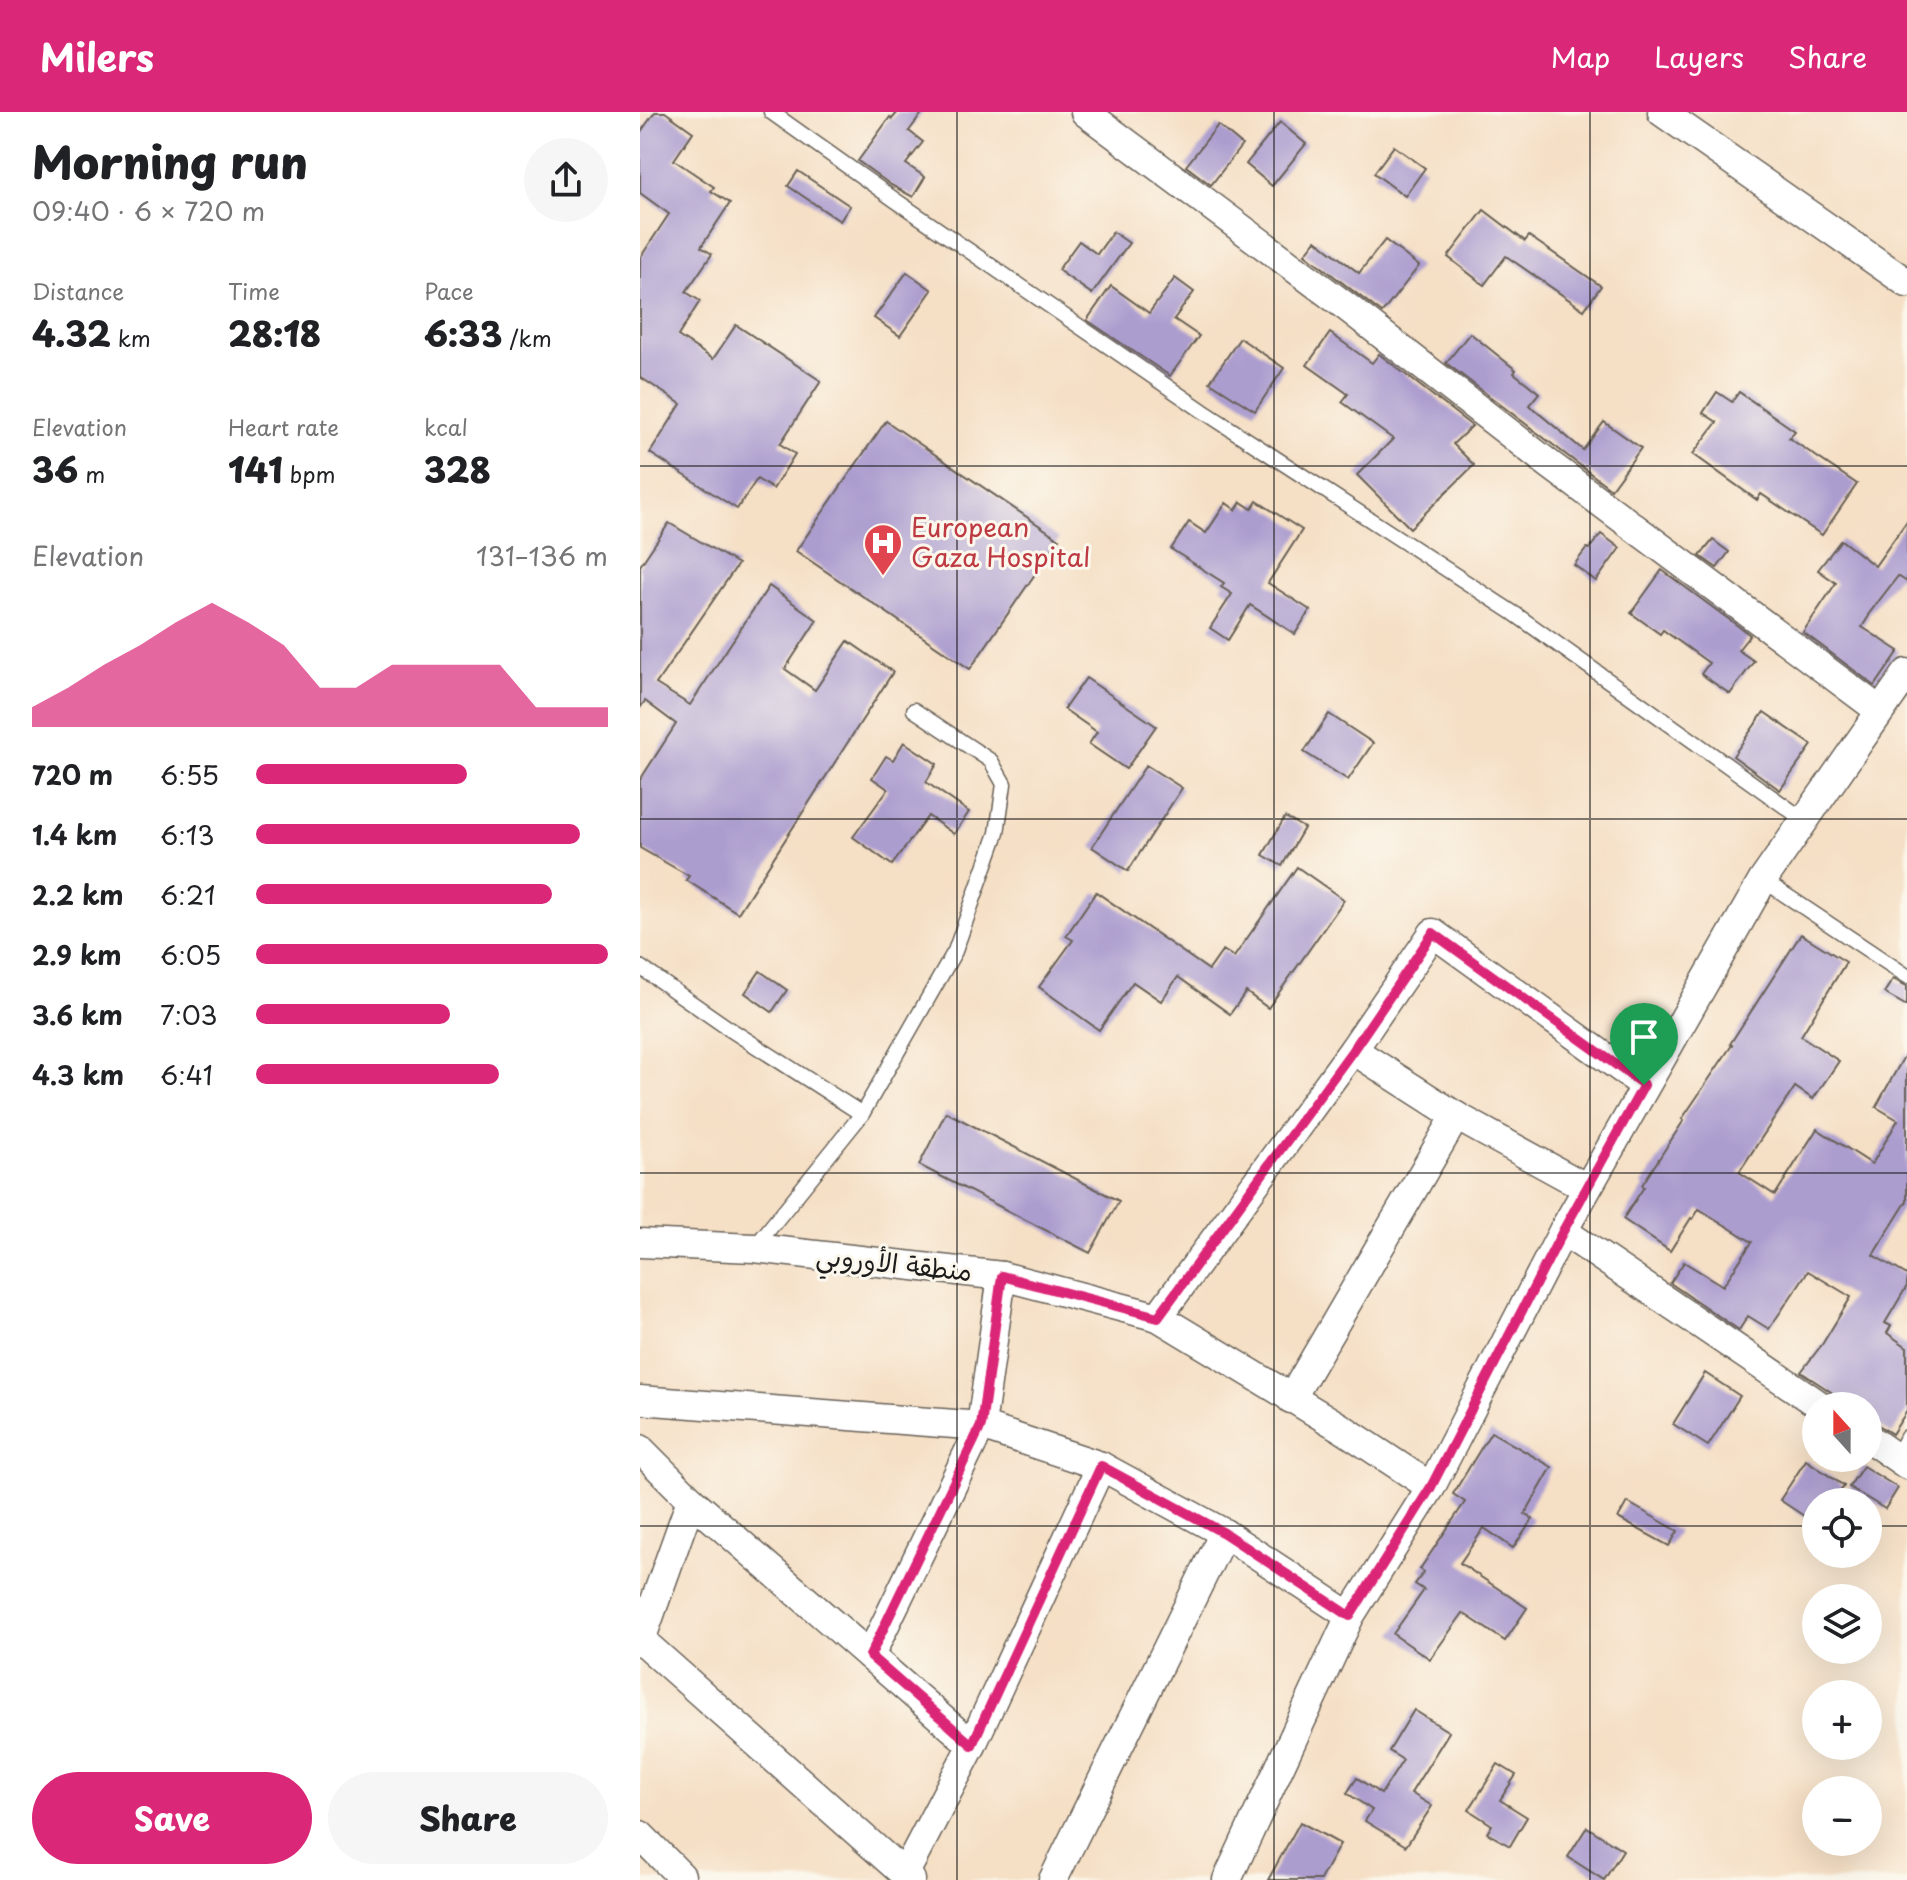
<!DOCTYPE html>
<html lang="en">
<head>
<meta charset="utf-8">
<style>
	body { margin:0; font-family:"Playpen Sans","Playpen Sans Arabic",sans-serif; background:#f6f6f6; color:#202124; height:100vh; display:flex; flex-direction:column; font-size:30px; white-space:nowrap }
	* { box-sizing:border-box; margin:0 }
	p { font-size:26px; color:#757577 }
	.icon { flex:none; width:44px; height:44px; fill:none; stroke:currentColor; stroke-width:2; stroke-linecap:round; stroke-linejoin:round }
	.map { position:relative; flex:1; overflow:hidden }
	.drawer { display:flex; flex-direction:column; background:#fff; width:640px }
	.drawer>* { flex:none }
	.needle { width:52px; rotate:339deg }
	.tools { position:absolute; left:1162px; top:1280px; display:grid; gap:16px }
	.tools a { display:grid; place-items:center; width:80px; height:80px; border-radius:50%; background:#fff; box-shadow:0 8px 32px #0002; font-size:40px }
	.pin { position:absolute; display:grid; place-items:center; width:68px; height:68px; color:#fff; margin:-82px -34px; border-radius:50% 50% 50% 0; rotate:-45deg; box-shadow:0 0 8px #0007 }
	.pin .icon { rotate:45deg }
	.round { display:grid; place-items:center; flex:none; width:84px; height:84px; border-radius:42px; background:#f6f6f6 }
	.overview { display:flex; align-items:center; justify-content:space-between; height:136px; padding:0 32px }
	h1 { font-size:44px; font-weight:800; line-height:60px }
	.stats { display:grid; grid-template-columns:repeat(3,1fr); gap:12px; height:136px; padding:8px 32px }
	.stats div { display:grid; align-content:center }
	.stats b { font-size:34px; font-weight:800 }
	.stats small { font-size:22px; font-weight:400 }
	.stats p { font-size:22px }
	.chart { height:224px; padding:16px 32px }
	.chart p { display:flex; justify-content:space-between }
	.chart svg { width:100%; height:144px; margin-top:8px; fill:#db2777; opacity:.7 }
	.primary-button { display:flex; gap:16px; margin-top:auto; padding:16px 32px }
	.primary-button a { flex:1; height:92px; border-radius:48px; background:#db2777; color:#fff; font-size:32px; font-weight:800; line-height:92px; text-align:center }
	.primary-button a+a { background:#f6f6f6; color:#202124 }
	ul { padding:0 32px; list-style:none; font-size:26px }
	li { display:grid; grid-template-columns:128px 96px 1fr; align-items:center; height:60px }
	li i { height:20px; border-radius:10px; background:#db2777 }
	header { display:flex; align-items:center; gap:48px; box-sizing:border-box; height:112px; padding:0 40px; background:#db2777; color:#fff }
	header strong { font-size:38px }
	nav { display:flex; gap:44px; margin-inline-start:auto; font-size:28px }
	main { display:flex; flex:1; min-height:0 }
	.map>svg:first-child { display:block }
	.building { fill:#ac9dcf }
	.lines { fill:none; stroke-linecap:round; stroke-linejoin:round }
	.service-casing { stroke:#686057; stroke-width:17 }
	.minor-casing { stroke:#686057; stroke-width:31 }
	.service { stroke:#fff; stroke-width:14 }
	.minor { stroke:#fff; stroke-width:28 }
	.route-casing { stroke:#fff; stroke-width:16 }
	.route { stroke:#db2777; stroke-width:10 }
	.grid { fill:none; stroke:#1c1c1c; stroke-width:2; stroke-opacity:0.55 }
	.labels { text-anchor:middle; stroke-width:6; stroke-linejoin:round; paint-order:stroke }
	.health-label { font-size:26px; fill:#be3a42; stroke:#fbf7ec; text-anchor:start }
	.street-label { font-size:26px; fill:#1c1c1c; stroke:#fbf7ec }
</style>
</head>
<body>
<header>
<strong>Milers</strong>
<nav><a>Map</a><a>Layers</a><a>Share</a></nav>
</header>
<main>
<section class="drawer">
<div class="overview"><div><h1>Morning run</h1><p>09:40 · 6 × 720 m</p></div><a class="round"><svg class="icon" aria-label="share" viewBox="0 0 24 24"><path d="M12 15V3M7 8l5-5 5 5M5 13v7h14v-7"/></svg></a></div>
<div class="stats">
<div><p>Distance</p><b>4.32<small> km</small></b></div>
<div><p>Time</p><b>28:18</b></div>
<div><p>Pace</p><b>6:33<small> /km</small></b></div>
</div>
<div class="stats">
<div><p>Elevation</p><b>36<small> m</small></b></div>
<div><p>Heart rate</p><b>141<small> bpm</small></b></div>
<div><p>kcal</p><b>328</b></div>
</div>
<div class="chart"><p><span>Elevation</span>131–136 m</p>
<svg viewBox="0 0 160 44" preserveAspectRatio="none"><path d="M0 44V38L10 32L20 25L30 19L40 12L50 6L60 12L70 19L80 32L90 32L100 25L110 25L120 25L130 25L140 38L150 38L160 38V44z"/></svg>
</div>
<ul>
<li><b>720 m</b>6:55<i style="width:60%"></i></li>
<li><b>1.4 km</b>6:13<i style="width:92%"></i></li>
<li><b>2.2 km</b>6:21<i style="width:84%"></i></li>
<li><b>2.9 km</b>6:05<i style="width:100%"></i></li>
<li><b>3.6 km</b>7:03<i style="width:55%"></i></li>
<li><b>4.3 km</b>6:41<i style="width:69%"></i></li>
</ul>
<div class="primary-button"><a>Save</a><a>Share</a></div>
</section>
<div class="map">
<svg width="1267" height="1768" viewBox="0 0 1267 1768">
	<rect width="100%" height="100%" fill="#fbf7ec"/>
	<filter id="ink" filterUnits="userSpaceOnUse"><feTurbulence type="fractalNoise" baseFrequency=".0125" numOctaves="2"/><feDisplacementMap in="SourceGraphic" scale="16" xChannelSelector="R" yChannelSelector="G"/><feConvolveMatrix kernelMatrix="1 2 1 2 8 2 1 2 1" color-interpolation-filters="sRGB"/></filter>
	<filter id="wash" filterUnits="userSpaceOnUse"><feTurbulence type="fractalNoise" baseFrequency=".006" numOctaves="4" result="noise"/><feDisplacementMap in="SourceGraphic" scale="32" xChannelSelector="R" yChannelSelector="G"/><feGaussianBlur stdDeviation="1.8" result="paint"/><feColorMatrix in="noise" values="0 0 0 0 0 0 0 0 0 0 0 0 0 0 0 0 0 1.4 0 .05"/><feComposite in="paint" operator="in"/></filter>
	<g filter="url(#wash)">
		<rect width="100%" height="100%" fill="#f5dfc5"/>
		<g id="blocks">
			<!-- building -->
			<g class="building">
				<polygon points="15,0 25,0 53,20 34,48 74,75 71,79 90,91 61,135 72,142 46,180 60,189 38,224 73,247 96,213 181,269 140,332 155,342 133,377 117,367 97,397 10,341 41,292 0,265 0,146 29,102 0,81 0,21"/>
				<polygon points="258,0 283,0 269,19 283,30 266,52 285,65 273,85 251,73 218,49 250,5 252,7"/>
				<polygon points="640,10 666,32 632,74 606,52"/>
				<polygon points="578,13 602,33 571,73 546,54"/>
				<polygon points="754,34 785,56 765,84 734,61"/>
				<polygon points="158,59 210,94 200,109 148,74"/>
				<polygon points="844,98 885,129 889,124 961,174 944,198 866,144 844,173 808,145"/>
				<polygon points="473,120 489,131 452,182 418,158 439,129 457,142"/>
				<polygon points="676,128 719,161 745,128 779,154 742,201 665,142"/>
				<polygon points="267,160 292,178 260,224 234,206"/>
				<polygon points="535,166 554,180 534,207 559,224 530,264 447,208 471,174 509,201"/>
				<polygon points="690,221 732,251 739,242 832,314 813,332 834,353 770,416 717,363 753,327 702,290 708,282 667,253"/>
				<polygon points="830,221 876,258 874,261 899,281 889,293 943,338 964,310 1001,336 971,377 806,251"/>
				<polygon points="600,226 644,256 615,299 570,270"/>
				<polygon points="1077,280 1092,290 1099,280 1155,319 1149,326 1217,372 1182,423 1121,382 1117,388 1053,342 1077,310 1063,301"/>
				<polygon points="246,309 419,427 330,557 156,439"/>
				<polygon points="617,389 662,418 628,471 670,498 655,522 610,493 588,528 570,516 592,482 581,475 584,471 531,437 549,410 566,421 586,391 596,398 601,390 612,397"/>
				<polygon points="1267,409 1267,470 1258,464 1228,503 1229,504 1222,515 1259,539 1235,574 1163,520 1196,471 1178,458 1201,428 1235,454"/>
				<polygon points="29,411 98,452 16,572 50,593 129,474 177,508 145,557 175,578 208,529 253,560 98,801 46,768 49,764 0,736 0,668 36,612 5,589 0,596 0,454"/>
				<polygon points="961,422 980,436 956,469 934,453 947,436 949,437"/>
				<polygon points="1073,428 1089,440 1077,456 1060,444"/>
				<polygon points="1022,458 1110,523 1098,538 1114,549 1090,582 1061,562 1069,551 1023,518 1020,522 991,501"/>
				<polygon points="446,566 516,614 486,657 449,632 457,620 424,597"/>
				<polygon points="1124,600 1172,633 1140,678 1093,644"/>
				<polygon points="689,602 733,631 708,668 664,640"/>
				<polygon points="264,630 297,652 286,670 329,700 314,722 288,704 252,753 213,725 248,677 232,666 246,644 253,648"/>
				<polygon points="506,653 542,676 488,759 452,735"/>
				<polygon points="645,705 664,716 642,754 623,743"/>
				<polygon points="657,755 704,788 628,896 606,880 590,902 538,865 521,889 493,870 459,918 399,875 433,828 426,824 456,780 569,858 583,838 594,845"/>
				<polygon points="1161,822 1206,850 1161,924 1199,949 1173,987 1155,975 1099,1060 1135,1083 1177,1017 1232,1052 1258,1008 1236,995 1267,939 1267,1089 1233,1143 1267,1163 1267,1174 1245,1211 1251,1214 1247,1221 1267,1235 1267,1299 1252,1322 1228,1306 1228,1294 1210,1294 1199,1287 1197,1289 1191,1280 1161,1260 1183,1231 1211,1185 1168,1159 1129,1217 1108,1204 1099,1218 1030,1171 1044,1150 1083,1174 1112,1130 1059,1097 1053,1107 1051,1106 1030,1139 983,1107 1004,1075 1002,1073 1044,1008 1042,1007 1092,933 1090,932"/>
				<polygon points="120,859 147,878 132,900 105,881"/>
				<polygon points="1253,867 1267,874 1267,894 1244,881"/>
				<polygon points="306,1000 479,1089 450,1141 279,1053"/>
				<polygon points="1065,1261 1100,1284 1068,1334 1033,1312"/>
				<polygon points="851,1320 912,1355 885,1402 893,1407 873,1436 844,1416 820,1451 887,1496 865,1529 823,1501 790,1547 753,1522 784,1478 775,1472 784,1460 780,1457 825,1390 813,1382"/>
				<polygon points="1166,1348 1204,1374 1193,1390 1176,1390 1176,1412 1140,1388"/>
				<polygon points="1223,1354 1258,1376 1245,1397 1209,1375"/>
				<polygon points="987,1390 1038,1419 1029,1434 978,1406"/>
				<polygon points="774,1598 809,1620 771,1681 792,1694 766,1734 725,1709 732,1698 707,1681 717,1666 741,1682 763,1648 749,1639"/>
				<polygon points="858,1652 876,1663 860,1688 887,1705 870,1734 847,1721 852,1713 829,1698"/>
				<polygon points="660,1710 700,1732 680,1768 628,1768"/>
				<polygon points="947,1715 983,1738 964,1768 928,1745"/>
			</g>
		</g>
	</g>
	<g filter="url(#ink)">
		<use href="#blocks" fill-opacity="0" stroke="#686057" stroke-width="2"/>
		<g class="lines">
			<!-- service casing -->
			<g class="service-casing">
				<g id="service">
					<polyline points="131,0 255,88 563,299 875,502 1164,708"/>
					<polyline points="1123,768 1267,864"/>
					<polyline points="0,855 88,916 222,1002 114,1136"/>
					<polyline points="222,1002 315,839 357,721 364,672 351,649 274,598"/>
					<polyline points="1257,1345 1267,1325"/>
				</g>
			</g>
			<!-- minor casing -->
			<g class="minor-casing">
				<g id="minor">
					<polyline points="445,0 708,196 909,352 1239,598"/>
					<polyline points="1022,0 1267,171"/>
					<polyline points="713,938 816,1004 947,1076"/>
					<polyline points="923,1119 1181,1294"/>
					<polyline points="0,1131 114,1136 362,1164 518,1205 703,1317 791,1375"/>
					<polyline points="518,1205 713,938 793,821 1004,973"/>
					<polyline points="651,1287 816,1004"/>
					<polyline points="0,1288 341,1314 461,1354 584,1421 710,1504"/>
					<polyline points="1228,1326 1267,1353"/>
					<polyline points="0,1337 51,1388 332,1633"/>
					<polyline points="1,1528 51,1388"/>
					<polyline points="0,1530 1,1528 271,1768"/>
					<polyline points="230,1544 341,1314 362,1164"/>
					<polyline points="0,1723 41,1764 38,1768"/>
					<polyline points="264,1763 332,1633 461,1354"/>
					<polyline points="413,1768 584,1421"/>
					<polyline points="587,1768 710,1504 791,1375 923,1119 1123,768 1267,561"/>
				</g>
			</g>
			<!-- service -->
			<use href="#service" class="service"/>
			<!-- minor -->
			<use href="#minor" class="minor"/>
		</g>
	</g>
	<g class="lines" filter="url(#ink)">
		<!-- route casing -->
		<g class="route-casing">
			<polygon id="route" points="793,821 1004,973 923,1119 791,1375 710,1504 584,1421 461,1354 332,1633 230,1544 341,1314 362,1164 518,1205 713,938"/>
		</g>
		<!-- route -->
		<use href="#route" class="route"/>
	</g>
	<!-- grid -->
	<path class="grid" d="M 317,0 L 317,1768M 634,0 L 634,1768M 950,0 L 950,1768M 0,354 L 1267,354M 0,707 L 1267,707M 0,1061 L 1267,1061M 0,1414 L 1176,1414M 1228,1414 L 1267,1414"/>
	<!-- icons -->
	<defs>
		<g id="hospital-pin" transform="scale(2)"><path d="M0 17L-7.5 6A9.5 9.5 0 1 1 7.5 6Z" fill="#e0444e" stroke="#fbf7ec"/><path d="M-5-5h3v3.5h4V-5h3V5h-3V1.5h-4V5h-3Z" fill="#fff"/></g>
	</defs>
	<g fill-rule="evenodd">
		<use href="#hospital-pin" x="243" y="431"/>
	</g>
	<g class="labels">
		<!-- health labels -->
		<g class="health-label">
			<text x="271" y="425">European<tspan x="271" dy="30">Gaza Hospital</tspan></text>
		</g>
		<!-- street labels -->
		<g class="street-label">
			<text transform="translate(254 1152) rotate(6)" y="9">منطقة الأوروبي</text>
		</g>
	</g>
</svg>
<div class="tools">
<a><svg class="needle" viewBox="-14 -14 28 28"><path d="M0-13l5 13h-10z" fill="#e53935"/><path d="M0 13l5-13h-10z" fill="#757577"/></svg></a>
<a><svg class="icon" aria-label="locate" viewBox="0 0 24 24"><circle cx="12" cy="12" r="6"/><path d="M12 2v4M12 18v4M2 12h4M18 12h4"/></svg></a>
<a><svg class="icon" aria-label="layers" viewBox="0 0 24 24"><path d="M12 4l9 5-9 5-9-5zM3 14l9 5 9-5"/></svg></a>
<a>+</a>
<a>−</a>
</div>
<div class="pin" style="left:1004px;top:973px;background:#1e9e55"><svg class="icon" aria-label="arrive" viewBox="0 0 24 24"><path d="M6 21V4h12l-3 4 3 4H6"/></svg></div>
</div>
</main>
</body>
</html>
